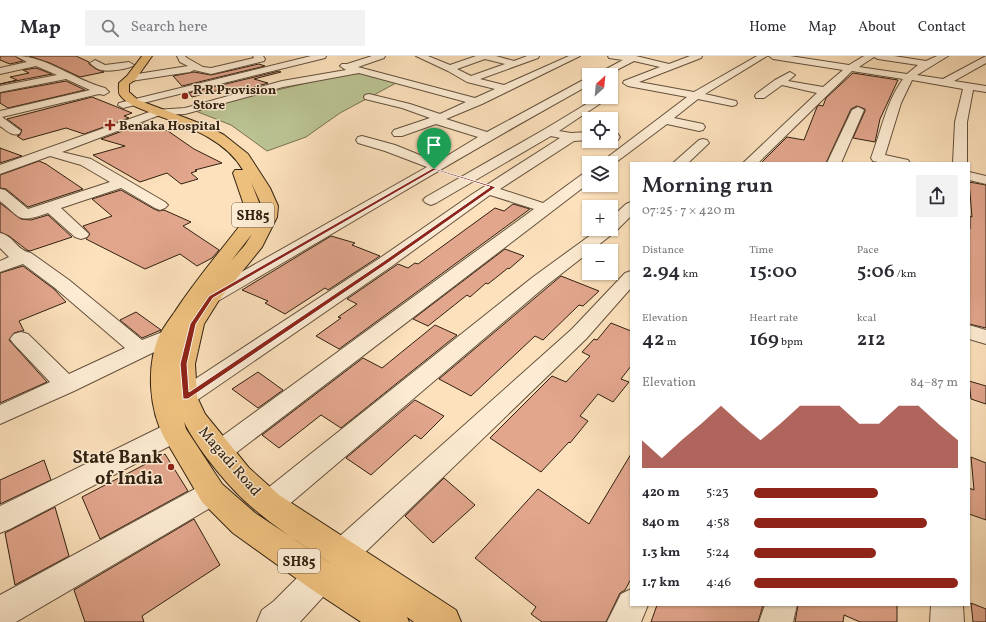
<!DOCTYPE html>
<html lang="en">
<head>
<meta charset="utf-8">
<style>
	body { margin:0; font-family:Vollkorn,serif; background:#f2f2f3; color:#2b2b33; height:100vh; display:flex; flex-direction:column; font-size:15px; white-space:nowrap }
	* { box-sizing:border-box; margin:0 }
	p { font-size:13px; color:#7c7c81 }
	.icon { flex:none; width:22px; height:22px; fill:none; stroke:currentColor; stroke-width:2; stroke-linecap:round; stroke-linejoin:round }
	.map { position:relative; flex:1; overflow:hidden }
	.panel { position:absolute; left:630px; top:106px; width:340px; height:444px; display:flex; flex-direction:column; background:#fff; border-radius:0px; box-shadow:0 1px 3px #0004 }
	.panel>* { flex:none }
	.needle { width:26px; rotate:27deg }
	.buttons { position:absolute; left:582px; top:12px; display:grid; gap:8px }
	.buttons a { display:grid; place-items:center; width:36px; height:36px; border-radius:0px; background:#fff; box-shadow:0 1px 3px #0004; font-size:20px }
	.pin { position:absolute; display:grid; place-items:center; width:34px; height:34px; color:#fff; margin:-41px -17px; border-radius:50% 50% 50% 0; rotate:-45deg; box-shadow:0 0 4px #0007 }
	.pin .icon { rotate:45deg }
	.round { display:grid; place-items:center; flex:none; width:42px; height:42px; border-radius:0px; background:#f2f2f3 }
	.summary { display:flex; align-items:center; justify-content:space-between; height:68px; padding:0 12px }
	h1 { font-size:22px; font-weight:600; line-height:30px }
	.figures { display:grid; grid-template-columns:repeat(3,1fr); gap:6px; height:68px; padding:4px 12px }
	.figures div { display:grid; align-content:center }
	.figures b { font-size:20px; font-weight:600 }
	.figures small { font-size:11px; font-weight:400 }
	.figures p { font-size:11px }
	.chart { height:112px; padding:8px 12px }
	.chart p { display:flex; justify-content:space-between }
	.chart svg { width:100%; height:72px; margin-top:4px; fill:#8f2418; opacity:.7 }
	ul { padding:0 12px; list-style:none; font-size:13px }
	li { display:grid; grid-template-columns:64px 48px 1fr; align-items:center; height:30px }
	li i { height:10px; border-radius:5px; background:#8f2418 }
	header { display:flex; align-items:center; gap:24px; box-sizing:border-box; height:56px; padding:0 20px; background:#fff; border-bottom:1px solid #e1e1e2 }
	header strong { font-size:19px }
	nav { display:flex; gap:22px; margin-inline-start:auto; font-size:14px }
	.search { width:280px; height:36px; background:#f2f2f3; display:flex; align-items:center; gap:10px; box-sizing:border-box; padding:0 14px; border-radius:0px; color:#7c7c81; font-size:15px }
	.map>svg:first-child { display:block }
	.green { fill:#bbc393; stroke:#767252 }
	.building { fill:#e2a68d; stroke:#312111 }
	.lines { fill:none; stroke-linecap:round; stroke-linejoin:round }
	.minor-casing { stroke:#64513c; stroke-width:2 }
	.major-casing { stroke:#312111; stroke-width:2 }
	.minor { fill:#fdecd3; fill-rule:evenodd }
	.major { fill:#eec07e; fill-rule:evenodd }
	.route { fill:#8f2418; stroke:#fff; fill-rule:evenodd }
	.poi-dot { fill:#8f2418; stroke:#fdecd3; stroke-width:1.5 }
	.labels { text-anchor:middle; stroke-width:3; stroke-linejoin:round; paint-order:stroke }
	.far-poi-label { font-size:13px; font-weight:bold; fill:#312111; stroke:#fdecd3; text-anchor:start }
	.shield { fill:#fdecd3; stroke:#6e5e4b; stroke-width:1 }
	.shield-label { font-size:14px; font-weight:bold; fill:#312111 }
	.street-label { font-size:15px; fill:#312111; stroke:#fdecd3 }
	.near-poi-label { font-size:18px; font-weight:bold; fill:#312111; stroke:#fdecd3; text-anchor:end }
</style>
</head>
<body>
<header>
<strong>Map</strong>
<div class="search"><svg class="icon" aria-label="search" viewBox="0 0 24 24"><circle cx="10" cy="10" r="6"/><path d="M15 15l6 6"/></svg>Search here</div>
<nav><a>Home</a><a>Map</a><a>About</a><a>Contact</a></nav>
</header>
<div class="map">
<svg width="986" height="566" viewBox="0 0 986 566">
	<rect width="100%" height="100%" fill="#fce1bc"/>
	<filter id="stains"><feTurbulence type="fractalNoise" baseFrequency=".005" numOctaves="4"/><feColorMatrix values="0 0 0 0 .2 0 0 0 0 .09 0 0 0 0 .02 0 0 0 .5 -.17"/></filter>
	<radialGradient id="worn" r=".72"><stop offset=".6" stop-color="#630" stop-opacity="0"/><stop offset="1" stop-color="#630" stop-opacity=".3"/></radialGradient>
	<!-- green -->
	<polygon class="green" points="357,15 398,26 340,57 306,81 267,95 231,69 193,54"/>
	<!-- building -->
	<g class="building">
		<polygon points="0,0 15,0 23,5 10,8 0,4"/>
		<polygon points="29,0 76,0 89,6 89,8 96,13 104,16 80,21 50,7"/>
		<polygon points="259,8 265,10 182,30 173,20 194,16 211,19"/>
		<polygon points="36,12 52,18 0,28 17,24 10,21 29,17 23,14"/>
		<polygon points="279,15 281,16 254,23 268,27 234,37 223,33 192,41 189,37"/>
		<polygon points="853,17 898,24 880,63 875,86 853,82 865,55 865,53 857,50 851,53 826,107 761,107 787,81 804,84 817,51 819,49 823,50 826,42"/>
		<polygon points="66,25 85,34 8,52 0,47 0,37"/>
		<polygon points="92,41 132,57 124,60 129,62 84,78 66,72 23,84 17,80 20,79 22,74 7,63"/>
		<polygon points="144,67 168,75 194,93 222,107 195,114 197,115 191,117 198,123 181,128 167,117 140,126 93,99 125,90 101,83"/>
		<polygon points="0,92 22,100 0,107"/>
		<polygon points="39,105 46,108 83,133 28,151 6,133 0,132 0,119"/>
		<polygon points="969,126 986,129 986,272 969,268 969,173 970,173 970,160 972,161"/>
		<polygon points="121,134 154,153 159,155 164,154 191,166 183,170 219,194 212,202 197,210 180,198 145,213 86,183 90,178 83,170 112,160 92,143"/>
		<polygon points="0,147 21,163 31,164 48,159 72,181 30,195 27,194 9,180 0,176"/>
		<polygon points="513,148 530,153 339,293 316,280 341,262 338,261 357,248 347,243 398,208 408,212 415,207 418,208 495,152 504,155"/>
		<polygon points="331,180 355,187 352,189 380,200 328,234 325,232 285,258 265,247 268,245 242,234"/>
		<polygon points="505,193 524,200 509,213 508,212 488,228 486,227 470,241 467,239 428,270 413,263"/>
		<polygon points="23,210 54,233 66,246 19,265 24,275 21,275 14,277 9,284 47,326 0,347 0,217"/>
		<polygon points="561,220 599,235 583,250 579,249 543,284 535,280 471,340 439,323"/>
		<polygon points="136,256 161,274 142,282 120,264"/>
		<polygon points="611,267 631,275 631,310 621,323 629,326 613,346 598,338 580,360 588,365 570,387 569,386 541,416 490,382 552,320 566,326 590,300 582,296 594,283 597,284"/>
		<polygon points="435,269 457,279 341,372 321,359 279,392 262,379 363,302 382,312"/>
		<polygon points="258,316 283,334 258,352 232,333"/>
		<polygon points="969,325 986,330 986,348 971,343"/>
		<polygon points="415,344 444,360 421,383 415,379 371,419 346,402"/>
		<polygon points="165,398 188,435 100,483 82,441"/>
		<polygon points="631,398 631,523 625,534 620,537 606,566 542,566 531,558 536,551 475,502 538,433 589,468"/>
		<polygon points="971,401 986,407 986,464 969,458 969,432 974,434"/>
		<polygon points="44,404 51,424 0,448 0,424"/>
		<polygon points="444,422 475,449 433,487 405,460"/>
		<polygon points="55,451 69,500 15,529 5,477"/>
		<polygon points="194,463 220,509 142,560 144,566 85,566 74,534"/>
		<polygon points="971,547 986,553 986,566 973,566"/>
		<polygon points="657,549 763,549 758,566 651,566"/>
		<polygon points="798,549 897,549 897,566 860,566 844,559 843,566 795,566"/>
	</g>
	<g class="lines">
		<!-- minor casing -->
		<g class="minor-casing">
			<g id="minor">
				<path d="M 16,0 C 47,0 74,24 105,32 L 109,36 L 104,39 L 99,38 L 2,61 L 21,75 L 19,78 C 11,80 6,74 0,70 L 0,55 L 90,34 L 66,23 L 0,36 L 0,30 L 57,19 L 36,10 L 0,18 L 0,12 L 27,6 Z"/>
				<polygon points="177,0 185,0 187,2 203,11 211,12 254,2 253,0 263,0 265,3 264,5 211,18 194,14 190,16 131,25 126,22 131,19 188,10 180,6"/>
				<polygon points="311,0 326,0 325,2 123,52 118,49 119,47"/>
				<path d="M 372,0 L 385,0 L 384,2 L 358,11 L 475,42 L 495,33 L 467,26 L 448,15 L 416,0 L 428,0 L 450,9 L 476,0 L 496,0 L 514,5 L 527,0 L 539,0 L 538,2 L 480,23 L 504,29 L 569,0 L 580,0 L 482,48 L 446,63 L 487,76 L 585,23 L 589,22 L 589,29 C 464,98 341,173 218,245 C 211,247 205,248 198,246 L 195,242 L 198,238 L 206,236 L 427,111 L 385,95 L 358,87 L 356,84 L 358,81 L 362,80 L 395,89 L 437,106 L 478,81 L 436,68 L 402,80 L 394,80 L 392,77 L 394,74 L 430,62 L 402,52 L 365,43 L 364,41 L 365,39 L 369,38 L 410,48 L 440,58 L 466,46 L 359,17 L 283,31 L 185,58 L 160,59 L 62,96 L 91,103 L 165,146 L 168,149 L 165,152 L 160,154 L 155,152 L 121,132 L 61,152 L 89,178 L 87,181 L 81,183 L 75,181 L 48,157 C 18,167 23,164 0,145 L 0,133 L 5,134 L 28,153 L 110,126 L 81,109 L 50,100 L 0,118 L 0,109 L 155,54 L 185,52 L 282,25 L 346,14 L 340,10 L 342,8 L 347,8 ZM 485,3 L 505,8 L 471,20 L 457,13 Z"/>
				<polygon points="608,0 636,0 669,8 690,0 702,0 701,2 639,26 694,36 757,0 767,0 705,38 736,45 737,47 736,49 732,50 698,43 674,62 703,68 705,71 703,74 699,75 667,68 611,110 611,107 600,107 687,41 628,30 623,27 624,25 660,11 634,5 607,19 595,19 623,4 609,2"/>
				<path d="M 769,0 L 790,0 L 849,9 L 864,0 L 894,0 L 926,5 L 937,0 L 948,0 L 917,19 L 943,23 L 986,0 L 986,7 L 954,25 L 986,30 L 986,36 L 973,34 L 967,66 L 967,107 L 953,107 L 955,66 L 963,33 L 912,24 L 901,47 L 885,99 L 908,104 L 910,107 L 883,107 L 873,105 L 871,102 C 881,76 886,46 903,23 L 852,15 L 758,107 L 743,107 L 817,37 L 782,29 L 764,42 L 756,42 L 755,40 L 756,38 L 775,24 L 790,16 L 795,19 L 788,25 L 823,31 L 843,14 L 773,3 ZM 874,1 L 878,3 L 918,9 L 907,18 L 859,11 Z"/>
				<path d="M 95,4 L 105,9 L 129,6 L 134,9 C 130,13 107,16 101,14 C 97,13 93,10 90,7 Z"/>
				<polygon points="598,41 610,41 559,75 571,77 589,76 589,84 574,85 500,133 543,147 584,117 589,116 589,127 228,403 219,406 210,403 206,396 210,389 534,153 490,139 392,210 193,347 185,350 177,347 173,341 177,335 380,202 471,139 560,82 551,80 436,147 431,149 426,147 423,144 426,141 545,73"/>
				<polygon points="858,51 864,54 841,107 827,107 852,54"/>
				<polygon points="611,77 618,78 620,81 618,84 611,85"/>
				<polygon points="703,83 707,84 709,87 688,107 673,107 699,84"/>
				<polygon points="969,116 986,120 986,128 969,124"/>
				<polygon points="631,146 631,160 615,176 547,229 279,457 269,460 259,457 255,448 259,439 533,221 599,173 611,173 611,162 626,148"/>
				<path d="M 0,177 C 14,180 16,194 31,197 L 69,224 L 142,284 L 170,273 L 177,275 L 180,280 L 177,285 L 74,335 L 0,368 L 0,349 L 50,326 L 14,288 L 10,283 L 14,278 L 21,276 L 28,278 L 69,318 L 125,292 L 55,232 L 23,208 L 0,216 L 0,205 L 9,201 L 0,192 Z"/>
				<polygon points="631,215 631,232 586,283 353,508 342,512 331,508 327,498 331,488 572,273 625,217"/>
				<polygon points="969,269 986,274 986,288 969,283"/>
				<polygon points="174,366 183,369 186,376 183,383 10,473 0,477 0,450 165,369"/>
				<polygon points="212,425 222,429 226,437 222,445 16,566 0,566 0,539 202,429"/>
				<polygon points="321,505 332,509 337,520 332,531 300,566 257,566 262,554 274,545 310,509"/>
				<polygon points="631,533 631,549 648,549 641,566 607,566 621,538"/>
				<polygon points="765,549 797,549 793,566 759,566"/>
				<polygon points="931,549 963,549 964,566 930,566"/>
			</g>
		</g>
		<!-- major casing -->
		<g class="major-casing">
			<path id="major" d="M 142,0 L 152,0 L 135,24 L 129,28 L 129,36 L 138,44 L 207,70 L 224,79 L 248,98 L 270,132 L 278,150 L 277,161 L 262,191 L 219,244 L 204,268 L 195,308 L 197,341 L 205,358 L 249,412 L 279,439 L 456,554 L 461,566 L 414,566 L 407,561 L 409,566 L 361,566 L 311,533 L 233,477 L 202,446 L 165,383 C 149,354 146,311 159,280 C 163,272 169,264 174,257 C 194,226 219,197 242,167 L 246,155 L 233,117 L 235,114 L 243,114 C 224,81 184,70 151,57 C 140,52 127,49 120,39 C 118,36 119,31 119,27 L 127,20 ZM 251,126 L 262,150 L 262,154 ZM 252,178 L 245,189 L 231,205 ZM 184,366 C 200,397 232,436 259,457 C 284,478 313,495 339,513 L 255,457 L 222,428 L 186,373 Z"/>
		</g>
		<!-- minor -->
		<use href="#minor" class="minor"/>
		<!-- major -->
		<use href="#major" class="major"/>
	</g>
	<!-- route -->
	<path class="route" d="M 433,112 L 496,131 L 388,207 L 188,343 L 183,343 L 180,308 L 190,268 L 209,240 ZM 435,114 L 490,131 L 384,205 L 189,336 L 187,308 L 196,268 L 213,242 Z"/>
	<!-- markers -->
	<g class="poi-dot">
		<circle cx="185" cy="40" r="4"/>
		<path d="M108 63h4v4h4v4h-4v4h-4v-4h-4v-4h4z"/>
		<circle cx="171" cy="411" r="4"/>
	</g>
	<g class="labels">
		<!-- far-poi labels -->
		<g class="far-poi-label">
			<text x="193" y="38">R R Provision<tspan x="193" dy="15">Store</tspan></text>
			<text x="119" y="74">Benaka Hospital</text>
		</g>
		<!-- shield labels -->
		<g class="shield">
			<rect x="232" y="147" width="42" height="24" rx="3"/>
			<rect x="278" y="493" width="42" height="24" rx="3"/>
		</g>
		<g class="shield-label">
			<text x="253" y="164">SH85</text>
			<text x="299" y="510">SH85</text>
		</g>
		<!-- street labels -->
		<g class="street-label">
			<text transform="translate(230 405) rotate(49)" y="5">Magadi Road</text>
		</g>
		<!-- near-poi labels -->
		<g class="near-poi-label">
			<text x="163" y="407">State Bank<tspan x="163" dy="21">of India</tspan></text>
		</g>
	</g>
	<rect width="100%" height="100%" filter="url(#stains)"/>
	<rect width="100%" height="100%" fill="url(#worn)"/>
</svg>
<div class="buttons">
<a><svg class="needle" viewBox="-14 -14 28 28"><path d="M0-13l5 13h-10z" fill="#e53935"/><path d="M0 13l5-13h-10z" fill="#7c7c81"/></svg></a>
<a><svg class="icon" aria-label="locate" viewBox="0 0 24 24"><circle cx="12" cy="12" r="6"/><path d="M12 2v4M12 18v4M2 12h4M18 12h4"/></svg></a>
<a><svg class="icon" aria-label="layers" viewBox="0 0 24 24"><path d="M12 4l9 5-9 5-9-5zM3 14l9 5 9-5"/></svg></a>
<a>+</a>
<a>−</a>
</div>
<div class="pin" style="left:434px;top:113px;background:#1e9e55"><svg class="icon" aria-label="arrive" viewBox="0 0 24 24"><path d="M6 21V4h12l-3 4 3 4H6"/></svg></div>
<section class="panel">
<div class="summary"><div><h1>Morning run</h1><p>07:25 · 7 × 420 m</p></div><a class="round"><svg class="icon" aria-label="share" viewBox="0 0 24 24"><path d="M12 15V3M7 8l5-5 5 5M5 13v7h14v-7"/></svg></a></div>
<div class="figures">
<div><p>Distance</p><b>2.94<small> km</small></b></div>
<div><p>Time</p><b>15:00</b></div>
<div><p>Pace</p><b>5:06<small> /km</small></b></div>
</div>
<div class="figures">
<div><p>Elevation</p><b>42<small> m</small></b></div>
<div><p>Heart rate</p><b>169<small> bpm</small></b></div>
<div><p>kcal</p><b>212</b></div>
</div>
<div class="chart"><p><span>Elevation</span>84–87 m</p>
<svg viewBox="0 0 160 44" preserveAspectRatio="none"><path d="M0 44V27L10 38L20 27L30 17L40 6L50 17L60 27L70 17L80 6L90 6L100 6L110 17L120 17L130 6L140 6L150 17L160 27V44z"/></svg>
</div>
<ul>
<li><b>420 m</b>5:23<i style="width:61%"></i></li>
<li><b>840 m</b>4:58<i style="width:85%"></i></li>
<li><b>1.3 km</b>5:24<i style="width:60%"></i></li>
<li><b>1.7 km</b>4:46<i style="width:100%"></i></li>
</ul>
</section>
</div>
</body>
</html>
